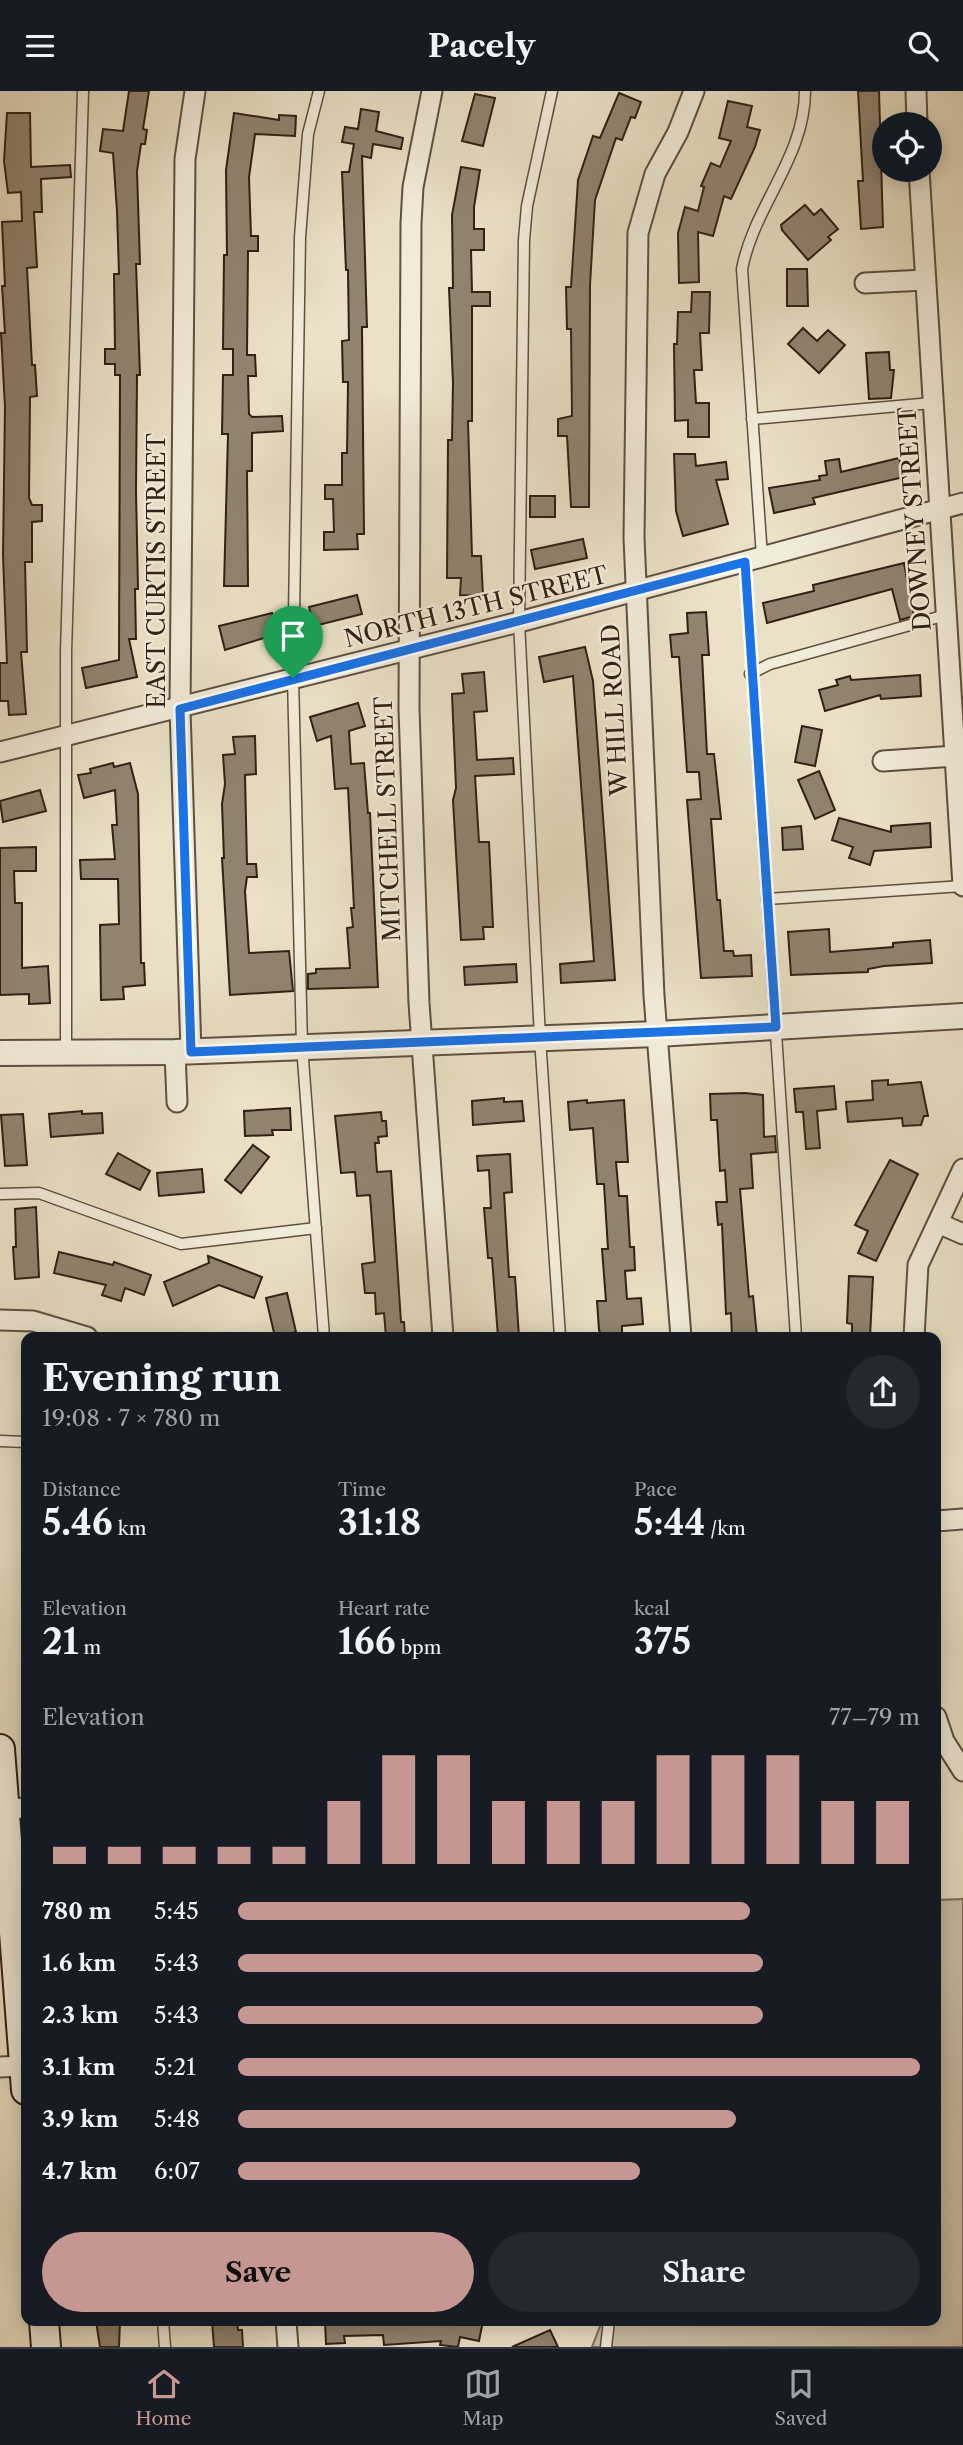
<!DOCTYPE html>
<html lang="en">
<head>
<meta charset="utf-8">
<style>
	body { margin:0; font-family:"Libre Caslon Text",serif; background:#242831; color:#f1f3f6; height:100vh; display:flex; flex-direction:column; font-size:26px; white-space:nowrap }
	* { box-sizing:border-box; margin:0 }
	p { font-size:23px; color:#9ea1a6 }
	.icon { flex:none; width:38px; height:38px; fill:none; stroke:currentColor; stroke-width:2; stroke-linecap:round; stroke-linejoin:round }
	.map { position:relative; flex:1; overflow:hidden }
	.panel { position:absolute; left:21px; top:1241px; width:920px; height:994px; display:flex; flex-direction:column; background:#171b24; border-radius:14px; box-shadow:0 4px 18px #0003 }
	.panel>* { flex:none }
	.controls { position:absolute; left:872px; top:21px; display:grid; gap:14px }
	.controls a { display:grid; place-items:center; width:70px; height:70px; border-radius:50%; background:#171b24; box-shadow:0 4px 18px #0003; font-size:35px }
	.pin { position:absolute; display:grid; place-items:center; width:60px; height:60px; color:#fff; margin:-72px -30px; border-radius:50% 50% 50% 0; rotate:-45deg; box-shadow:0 0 7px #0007 }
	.pin .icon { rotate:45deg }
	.round { display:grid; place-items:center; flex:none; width:74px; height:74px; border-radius:37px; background:#242831 }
	.summary { display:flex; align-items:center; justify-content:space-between; height:119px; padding:0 21px }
	h1 { font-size:38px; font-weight:700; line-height:52px }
	.metrics { display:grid; grid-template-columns:repeat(3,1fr); gap:10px; height:119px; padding:7px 21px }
	.metrics div { display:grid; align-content:center }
	.metrics b { font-size:35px; font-weight:700 }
	.metrics small { font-size:19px; font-weight:400 }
	.metrics p { font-size:19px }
	.chart { height:196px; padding:14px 21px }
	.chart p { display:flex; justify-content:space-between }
	.chart svg { width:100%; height:126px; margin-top:7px; stroke:#c59692; stroke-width:6 }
	.primary-button { display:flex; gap:14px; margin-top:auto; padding:14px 21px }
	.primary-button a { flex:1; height:80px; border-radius:42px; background:#c59692; color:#111; font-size:28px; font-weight:700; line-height:80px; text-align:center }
	.primary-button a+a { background:#242831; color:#f1f3f6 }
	ul { padding:0 21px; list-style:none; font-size:23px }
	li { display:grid; grid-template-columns:112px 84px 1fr; align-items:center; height:52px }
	li i { height:18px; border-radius:9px; background:#c59692 }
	header { display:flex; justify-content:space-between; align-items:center; height:91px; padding:0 21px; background:#171b24; font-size:32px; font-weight:700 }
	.tab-bar { display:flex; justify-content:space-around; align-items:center; height:98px; border-top:2px solid #363941; background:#171b24; font-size:19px; color:#9ea1a6 }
	.tab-bar a { display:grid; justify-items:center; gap:4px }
	.tab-bar .on { color:#c59692 }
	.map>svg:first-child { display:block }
	.green { fill:#cbc0a8; stroke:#7e705e; stroke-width:2 }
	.building { fill:#918471; stroke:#312015; stroke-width:2 }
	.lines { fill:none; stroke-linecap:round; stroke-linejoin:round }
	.service-casing { stroke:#5f5041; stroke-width:13 }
	.minor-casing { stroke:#5f5041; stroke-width:23 }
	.tertiary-casing { stroke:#5f5041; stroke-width:28 }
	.secondary-casing { stroke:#312015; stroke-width:32 }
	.service { stroke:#f1ecda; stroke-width:10 }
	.minor { stroke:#f1ecda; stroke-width:19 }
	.tertiary { stroke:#f1ecda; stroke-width:24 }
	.secondary { stroke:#f1ecda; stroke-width:28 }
	.route-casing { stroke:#fff; stroke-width:14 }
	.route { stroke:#1a73e8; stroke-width:9 }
	.labels { text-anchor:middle; stroke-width:5; stroke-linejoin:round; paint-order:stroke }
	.street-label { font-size:24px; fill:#312015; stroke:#f1ecda }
</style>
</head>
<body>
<header><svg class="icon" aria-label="menu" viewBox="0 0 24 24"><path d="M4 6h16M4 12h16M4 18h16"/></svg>Pacely<svg class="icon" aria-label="search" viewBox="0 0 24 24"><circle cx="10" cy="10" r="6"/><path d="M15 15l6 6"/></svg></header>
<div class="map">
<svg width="963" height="2256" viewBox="0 0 963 2256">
	<rect width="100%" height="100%" fill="#eae1c6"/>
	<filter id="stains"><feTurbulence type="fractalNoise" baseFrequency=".00286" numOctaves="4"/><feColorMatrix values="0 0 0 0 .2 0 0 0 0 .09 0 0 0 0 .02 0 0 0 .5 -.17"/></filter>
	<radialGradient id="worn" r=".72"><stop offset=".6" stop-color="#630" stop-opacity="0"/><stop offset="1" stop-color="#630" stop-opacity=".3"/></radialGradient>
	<!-- green -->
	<polygon class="green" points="963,1808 963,2256 592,2256 602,2230 936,2230 936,1809"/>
	<!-- building -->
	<g class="building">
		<polygon points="129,0 149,0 143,38 147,39 145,53 141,53 137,80 140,173 136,173 140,284 137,284 136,400 138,498 135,498 136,548 129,548 137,586 86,597 82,577 119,569 120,284 115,284 115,273 105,273 105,258 115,258 114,183 119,183 117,120 113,62 100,60 103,38 123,40"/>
		<polygon points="858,0 879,0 883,136 861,138 858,90 863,90"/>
		<polygon points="619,2 641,11 635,27 631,26 622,49 616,47 595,109 590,194 589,416 571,416 567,345 558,345 558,328 572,325 571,238 567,238 566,196 571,196 578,89 593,45 600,47"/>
		<polygon points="475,3 495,7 483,55 462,50"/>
		<polygon points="728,10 752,15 747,36 760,39 755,56 731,108 724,105 713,145 698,141 699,191 679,192 678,142 685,116 698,120 704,96 701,95 711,72 720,76 731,50 719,47"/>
		<polygon points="361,18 379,21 376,40 403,47 401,58 373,53 371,67 362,65 367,236 362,236 364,443 357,443 358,458 324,459 324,441 334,441 333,408 325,408 325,394 342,394 342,362 347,362 348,291 343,291 342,250 349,249 348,179 346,179 342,81 349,81 354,53 342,51 345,36 358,38"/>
		<polygon points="7,22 30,22 31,76 70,74 71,86 41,88 42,121 34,121 37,176 27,177 32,274 35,274 37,305 30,306 29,407 32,414 42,414 42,430 32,431 32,471 25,471 27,561 21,561 26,623 9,624 8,610 0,610 0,572 7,572 3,464 5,316 1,242 5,242 2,195 5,195 2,131 22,130 21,101 8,102 4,70"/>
		<polygon points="234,22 279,29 279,24 296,25 295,45 255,43 249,86 251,145 258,145 258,160 248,160 247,264 255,264 256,285 248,285 249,323 252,326 282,325 283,340 252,342 252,380 247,380 248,495 224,495 228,343 222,343 223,284 233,284 233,258 223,258 224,164 227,164 226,79"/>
		<polygon points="461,76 480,79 474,116 474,138 484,138 484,159 471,159 472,201 490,201 490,215 472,215 472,330 468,330 472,465 481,465 483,505 460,504 461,487 447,487 448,349 452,349 453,292 449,197 453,197 452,124"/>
		<polygon points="805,114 814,124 821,118 838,138 828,146 831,149 808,169 782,139 781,134"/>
		<polygon points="787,178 807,178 808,215 787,215"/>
		<polygon points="692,201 710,201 709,242 700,242 702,279 694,279 696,312 709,312 709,346 688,346 688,329 675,330 674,253 677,253 678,221 691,221"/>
		<polygon points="803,237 817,250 828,239 845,254 819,282 788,253"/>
		<polygon points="889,261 890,279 894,279 891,307 869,308 866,262"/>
		<polygon points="674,363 695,363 696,375 726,371 728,388 716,389 728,433 683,445 676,420"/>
		<polygon points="899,367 904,386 813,407 815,413 774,422 769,397 820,389 819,385 827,384 825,370 839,368 841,381"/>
		<rect x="530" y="405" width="25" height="21"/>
		<polygon points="583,448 587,467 535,478 531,459"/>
		<polygon points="904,472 914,525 900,529 892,498 767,532 763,512 814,500 813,494"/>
		<polygon points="357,504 362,523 314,535 309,516"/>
		<polygon points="706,521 709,564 702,564 707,663 714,663 721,728 711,728 717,809 720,809 724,860 733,860 734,865 751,864 752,885 701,887 687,709 701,708 699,681 687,681 679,566 672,566 670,544 688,542 687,522"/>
		<polygon points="272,522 277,543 225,559 219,535"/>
		<polygon points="585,556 593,590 615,889 561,892 560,873 594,870 573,585 544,591 539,566"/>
		<polygon points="484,581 487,620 474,621 477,669 513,667 514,683 475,685 479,751 489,751 493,836 483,836 484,848 461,849 453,709 456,697 452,603 464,602 462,583"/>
		<polygon points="920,584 921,605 881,608 880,604 825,620 819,599 838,594 836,589 850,585 851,589"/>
		<polygon points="358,612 365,635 349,640 351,673 364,672 368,722 370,722 378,896 308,898 308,883 316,882 316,878 350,877 347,837 353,836 351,817 354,817 348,697 335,698 331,645 317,650 310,626"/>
		<polygon points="802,635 822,639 815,675 795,671"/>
		<polygon points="255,645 256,683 245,684 247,773 256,773 257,786 247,786 245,800 249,862 289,860 293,900 230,904 222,767 224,767 222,713 225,693 223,664 235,663 233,646"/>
		<polygon points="113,672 114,676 130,672 138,703 141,872 144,872 145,894 123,896 124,908 101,909 100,834 119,833 118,788 81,788 80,769 115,768 112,734 117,734 115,699 84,707 78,684 91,682 90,678"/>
		<polygon points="819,680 835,719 815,728 798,689"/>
		<polygon points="40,699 46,720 3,731 0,710"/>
		<polygon points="839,727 891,741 891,735 930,732 931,756 874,760 870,774 849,767 853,756 832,749"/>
		<polygon points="801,735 803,758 783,759 782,737"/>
		<polygon points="36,756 36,780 14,780 15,812 22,812 22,877 48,875 50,912 29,913 29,903 0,904 0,757"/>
		<polygon points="829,838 830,861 893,856 893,852 930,849 932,872 884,875 868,878 868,881 791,884 788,841"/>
		<polygon points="516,873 517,891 465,894 464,876"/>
		<polygon points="888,989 888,994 921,991 928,1025 924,1025 921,1034 903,1035 902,1027 848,1031 846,1011 873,1009 872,990"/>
		<polygon points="834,995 836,1018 817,1020 820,1057 806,1058 803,1021 796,1021 794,998"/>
		<polygon points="745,1002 763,1004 764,1046 775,1045 776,1061 751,1063 753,1097 740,1098 749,1206 753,1205 757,1246 732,1246 731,1222 726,1223 722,1133 718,1134 716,1111 727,1111 725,1079 720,1080 717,1029 711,1029 710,1003"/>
		<polygon points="504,1007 504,1011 522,1010 524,1030 473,1034 472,1010"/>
		<polygon points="587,1009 587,1012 624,1009 628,1071 616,1071 619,1105 627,1105 630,1156 634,1156 635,1179 625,1180 627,1208 641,1207 643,1233 622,1235 622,1246 602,1246 599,1239 597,1210 606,1210 602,1158 608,1158 604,1093 597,1093 593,1037 570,1039 568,1011"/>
		<polygon points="290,1017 291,1039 272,1039 273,1044 245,1045 244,1020"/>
		<polygon points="82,1020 82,1023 102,1022 103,1042 51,1046 49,1023"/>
		<polygon points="381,1021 382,1030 386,1030 387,1045 378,1046 379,1052 375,1052 377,1081 391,1080 401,1231 404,1231 405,1246 386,1246 384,1222 376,1223 375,1202 365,1202 362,1173 375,1171 370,1104 357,1105 355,1081 341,1082 335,1025"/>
		<polygon points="23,1023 27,1074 5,1075 1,1024"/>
		<polygon points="253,1054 269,1066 241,1102 225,1089"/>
		<polygon points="118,1062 150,1080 140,1099 106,1083"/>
		<polygon points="510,1063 512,1101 504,1102 509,1186 515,1186 519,1246 498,1246 492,1167 488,1167 484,1117 491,1117 489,1079 478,1080 477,1065"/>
		<polygon points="890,1069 918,1083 876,1170 858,1162 868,1140 855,1134"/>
		<polygon points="202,1078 204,1101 159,1105 157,1082"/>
		<polygon points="36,1116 39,1186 15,1188 13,1156 16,1156 15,1118"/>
		<polygon points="59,1161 113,1174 114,1171 151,1184 144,1204 125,1197 121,1210 102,1204 106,1194 54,1182"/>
		<polygon points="208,1165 262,1186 254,1207 219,1194 173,1215 164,1191 209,1172"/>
		<polygon points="849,1185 873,1186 870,1246 852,1246 852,1233 847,1232"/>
		<polygon points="287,1202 296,1241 275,1246 266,1207"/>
		<polygon points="96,2230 120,2230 119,2256 100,2256"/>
		<polygon points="212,2230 237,2230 238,2239 242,2239 243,2256 214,2256"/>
		<polygon points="325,2230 359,2230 360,2232 409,2230 409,2232 483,2230 479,2250 460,2246 458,2256 440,2254 441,2250 384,2254 383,2244 344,2245 345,2252 326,2253"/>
		<polygon points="550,2239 558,2256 512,2256"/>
	</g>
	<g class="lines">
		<!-- service casing -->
		<g class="service-casing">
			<g id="service">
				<polyline points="319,0 308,43 300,146 293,587 302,955 324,1246"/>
				<polyline points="552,0 527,115 524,149 519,531 540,947 560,1246"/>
				<polyline points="752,328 932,312"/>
				<path d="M 762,466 L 742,178 C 754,115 805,66 805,0"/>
				<polyline points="745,471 796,1246"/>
				<polyline points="750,583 770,573 946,524"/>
				<polyline points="767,808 963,795"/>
				<polyline points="66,962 66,561 83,0"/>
				<polyline points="0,1103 39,1102 181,1153 316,1137"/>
				<polyline points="0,1350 26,1351"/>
				<polyline points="163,2230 165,2256"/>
				<polyline points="606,2256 609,2230"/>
			</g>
		</g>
		<!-- minor casing -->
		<g class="minor-casing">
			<g id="minor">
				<polyline points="432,0 413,96 411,132 409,618 419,912 443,1246"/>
				<polyline points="916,0 917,33"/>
				<polyline points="919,79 963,795"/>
				<polyline points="865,192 925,189"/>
				<polyline points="0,661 519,531 963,412"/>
				<polyline points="883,670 955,665"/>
				<polyline points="175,961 177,1011"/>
				<polyline points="191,961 180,618 185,68 195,0"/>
				<polyline points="938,1132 963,1143"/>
				<polyline points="0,1229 33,1230 87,1246"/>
				<polyline points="681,1246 654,905 634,447 638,142 655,83 678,41 694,0"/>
				<polyline points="914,1246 918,1174 963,1078"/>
				<polyline points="936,1430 963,1428"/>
				<polyline points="936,1626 944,1650 963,1680"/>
				<polyline points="4,1718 26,1717"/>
				<polyline points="0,1976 24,1975"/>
				<polyline points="286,2230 288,2256"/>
			</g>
		</g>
		<!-- tertiary casing -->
		<g class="tertiary-casing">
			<polyline id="tertiary" points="0,962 175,961 657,943 963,925"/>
		</g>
		<!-- secondary casing -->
		<g class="secondary-casing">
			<g id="secondary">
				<polyline points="0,1658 26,1999"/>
				<polyline points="44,2230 46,2256"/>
			</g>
		</g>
		<!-- service -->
		<use href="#service" class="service"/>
		<!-- minor -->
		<use href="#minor" class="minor"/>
		<!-- tertiary -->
		<use href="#tertiary" class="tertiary"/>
		<!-- secondary -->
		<use href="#secondary" class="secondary"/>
	</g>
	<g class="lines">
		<!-- route casing -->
		<g class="route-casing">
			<polygon id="route" points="745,471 776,936 191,961 180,618"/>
		</g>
		<!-- route -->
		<use href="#route" class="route"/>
	</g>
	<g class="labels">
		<!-- street labels -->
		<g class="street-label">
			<text transform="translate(915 428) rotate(-94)" y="8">DOWNEY STREET</text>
			<text transform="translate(157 480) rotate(-90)" y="8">EAST CURTIS STREET</text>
			<text transform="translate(476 516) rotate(-14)" y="8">NORTH 13TH STREET</text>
			<text transform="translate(615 619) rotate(-93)" y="8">W HILL ROAD</text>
			<text transform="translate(388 728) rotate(-92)" y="8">MITCHELL STREET</text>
		</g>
	</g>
	<rect width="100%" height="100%" filter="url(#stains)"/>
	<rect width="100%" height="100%" fill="url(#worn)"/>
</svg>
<div class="controls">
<a><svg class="icon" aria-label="locate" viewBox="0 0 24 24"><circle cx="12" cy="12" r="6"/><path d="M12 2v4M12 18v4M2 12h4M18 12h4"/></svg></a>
</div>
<div class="pin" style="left:293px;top:587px;background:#1e9e55"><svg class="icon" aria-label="arrive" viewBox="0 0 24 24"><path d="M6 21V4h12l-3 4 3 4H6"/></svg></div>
<section class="panel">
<div class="summary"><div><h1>Evening run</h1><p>19:08 · 7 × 780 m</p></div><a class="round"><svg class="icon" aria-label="share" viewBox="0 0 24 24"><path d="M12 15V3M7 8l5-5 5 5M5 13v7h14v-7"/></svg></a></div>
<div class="metrics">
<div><p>Distance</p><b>5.46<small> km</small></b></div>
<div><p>Time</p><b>31:18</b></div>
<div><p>Pace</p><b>5:44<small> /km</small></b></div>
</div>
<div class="metrics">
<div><p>Elevation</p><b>21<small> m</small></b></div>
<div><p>Heart rate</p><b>166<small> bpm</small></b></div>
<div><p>kcal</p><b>375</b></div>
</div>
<div class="chart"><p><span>Elevation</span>77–79 m</p>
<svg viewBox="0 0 160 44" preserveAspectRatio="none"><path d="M5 44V38M15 44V38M25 44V38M35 44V38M45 44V38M55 44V22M65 44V6M75 44V6M85 44V22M95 44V22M105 44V22M115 44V6M125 44V6M135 44V6M145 44V22M155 44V22"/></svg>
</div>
<ul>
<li><b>780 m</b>5:45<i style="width:75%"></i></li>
<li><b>1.6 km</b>5:43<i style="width:77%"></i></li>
<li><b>2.3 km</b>5:43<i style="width:77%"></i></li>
<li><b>3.1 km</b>5:21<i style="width:100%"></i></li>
<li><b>3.9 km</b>5:48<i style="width:73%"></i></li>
<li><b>4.7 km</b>6:07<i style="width:59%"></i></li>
</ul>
<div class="primary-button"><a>Save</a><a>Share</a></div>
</section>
</div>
<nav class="tab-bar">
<a class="on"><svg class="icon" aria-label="home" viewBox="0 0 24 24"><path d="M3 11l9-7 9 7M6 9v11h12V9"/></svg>Home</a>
<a><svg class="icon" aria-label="map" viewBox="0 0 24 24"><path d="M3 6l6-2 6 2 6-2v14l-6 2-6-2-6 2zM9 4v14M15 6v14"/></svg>Map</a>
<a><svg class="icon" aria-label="saved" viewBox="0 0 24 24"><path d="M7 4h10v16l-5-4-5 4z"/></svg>Saved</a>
</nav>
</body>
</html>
